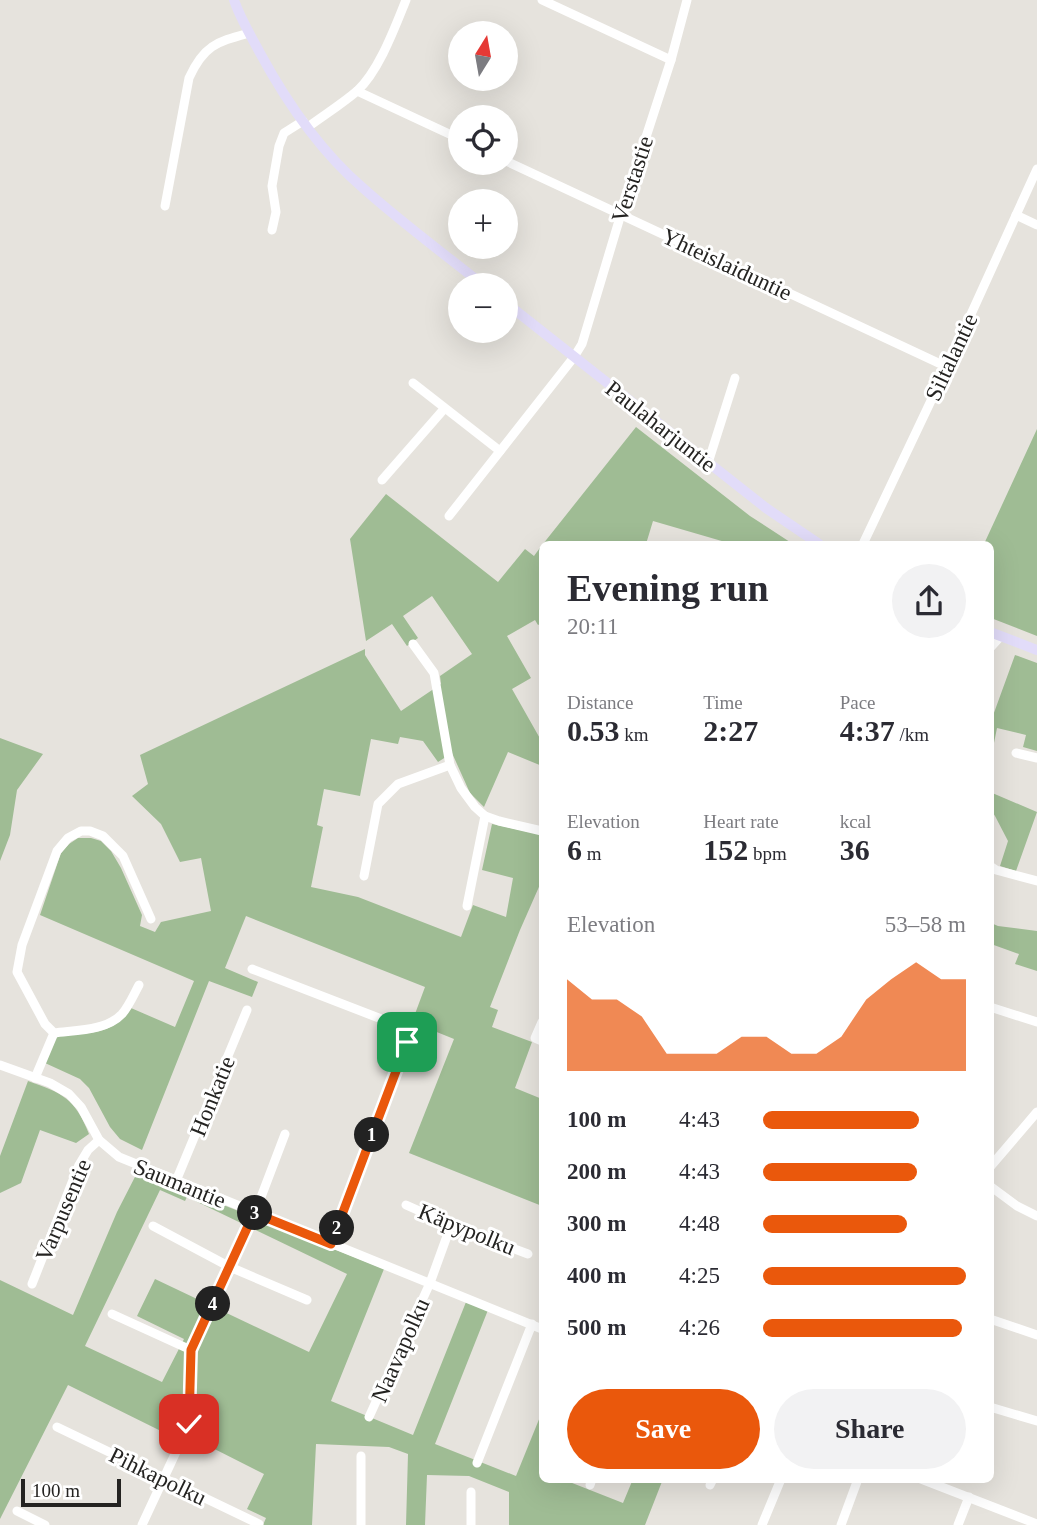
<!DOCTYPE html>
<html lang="en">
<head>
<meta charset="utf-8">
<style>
	body { margin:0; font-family:Georgia,serif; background:#f2f2f3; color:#2b2b33; height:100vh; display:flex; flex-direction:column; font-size:26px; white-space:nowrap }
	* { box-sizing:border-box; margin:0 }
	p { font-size:23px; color:#7c7c81 }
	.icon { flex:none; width:38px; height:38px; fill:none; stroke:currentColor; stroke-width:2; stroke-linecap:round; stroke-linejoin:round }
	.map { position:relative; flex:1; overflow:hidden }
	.sheet { position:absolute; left:539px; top:541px; width:455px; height:942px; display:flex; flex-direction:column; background:#fff; border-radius:10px; box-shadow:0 7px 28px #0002 }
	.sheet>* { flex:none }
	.needle { width:46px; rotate:11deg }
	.controls { position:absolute; left:448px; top:21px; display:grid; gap:14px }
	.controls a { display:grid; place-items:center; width:70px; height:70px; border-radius:50%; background:#fff; box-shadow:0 7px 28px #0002; font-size:35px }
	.scale { position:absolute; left:21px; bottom:18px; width:100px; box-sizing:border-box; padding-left:7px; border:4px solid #242321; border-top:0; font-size:19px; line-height:24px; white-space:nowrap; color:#242321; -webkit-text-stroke:5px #fff; paint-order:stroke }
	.pin { position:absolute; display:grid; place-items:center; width:60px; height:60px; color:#fff; margin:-30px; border-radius:14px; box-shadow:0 4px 10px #0006 }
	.km { position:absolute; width:35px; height:35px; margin:-18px; border-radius:50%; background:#222; color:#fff; font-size:19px; line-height:35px; text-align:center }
	.round { display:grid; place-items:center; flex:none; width:74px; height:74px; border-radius:37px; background:#f2f2f3 }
	.headline { display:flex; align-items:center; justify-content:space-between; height:119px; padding:0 28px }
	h1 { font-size:38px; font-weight:700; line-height:52px }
	.metrics { display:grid; grid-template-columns:repeat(3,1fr); gap:10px; height:119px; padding:7px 28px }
	.metrics div { display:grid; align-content:center }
	.metrics b { font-size:30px; font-weight:700 }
	.metrics small { font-size:19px; font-weight:400 }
	.metrics p { font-size:19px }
	.chart { height:196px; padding:14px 28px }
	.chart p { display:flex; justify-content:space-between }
	.chart svg { width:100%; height:126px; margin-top:7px; fill:#ea580c; opacity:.7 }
	.primary-button { display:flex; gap:14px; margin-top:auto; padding:14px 28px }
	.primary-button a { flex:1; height:80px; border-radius:42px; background:#ea580c; color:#fff; font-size:28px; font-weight:700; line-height:80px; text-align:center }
	.primary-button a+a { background:#f2f2f3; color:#2b2b33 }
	ul { padding:0 28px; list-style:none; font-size:23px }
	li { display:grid; grid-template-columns:112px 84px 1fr; align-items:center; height:52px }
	li i { height:18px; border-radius:9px; background:#ea580c }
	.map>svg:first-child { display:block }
	.green { fill:#9fbc94; fill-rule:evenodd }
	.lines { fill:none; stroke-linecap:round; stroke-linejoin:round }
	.minor { stroke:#fff; stroke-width:9 }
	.major { stroke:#e2dcf9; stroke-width:10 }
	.route-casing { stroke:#fff; stroke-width:14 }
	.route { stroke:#ea580c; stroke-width:9 }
	.labels { text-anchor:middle; stroke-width:6; stroke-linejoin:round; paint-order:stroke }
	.street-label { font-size:23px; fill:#242321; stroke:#fff }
</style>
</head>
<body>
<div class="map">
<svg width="1037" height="1525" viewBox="0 0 1037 1525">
	<rect width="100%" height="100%" fill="#e6e3dd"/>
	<!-- green -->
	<g class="green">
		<polygon points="636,427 750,516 793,544 732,544 653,521 646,544 543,544"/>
		<polygon points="1037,429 1037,636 991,618 990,544 984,544"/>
		<path d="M 386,494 L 498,582 L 525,549 L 534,556 L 542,545 L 542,623 L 538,625 L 535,620 L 507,636 L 531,678 L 512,689 L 542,742 L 542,766 L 508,752 L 484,807 L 470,793 L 452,753 L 438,762 L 423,741 L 400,737 L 398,744 L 371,739 L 360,796 L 324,789 L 317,825 L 323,827 L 311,887 L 358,897 L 461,937 L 473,905 L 506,917 L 513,878 L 482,870 L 492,824 L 539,834 L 542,828 L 542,880 L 520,930 L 490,1007 L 498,1010 L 492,1027 L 532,1042 L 515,1088 L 542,1099 L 542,1206 L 409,1153 L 454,1039 L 412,1022 L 425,987 L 246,916 L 225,968 L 258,982 L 252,997 L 209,981 L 142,1150 L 120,1139 L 110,1127 L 89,1088 L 80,1079 L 45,1063 L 56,1036 C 85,1033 114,1036 131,1008 L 175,1027 L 194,981 L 40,915 L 61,853 L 69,844 L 78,838 L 91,838 L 101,841 L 111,851 L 121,868 L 142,915 L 140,926 L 155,932 L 161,922 L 211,911 L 201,858 L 180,862 L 161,824 L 132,796 L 148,784 L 140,755 L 365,649 L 365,655 L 401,711 L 441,684 L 440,676 L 472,654 L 432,596 L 403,616 L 418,638 L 407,646 L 392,624 L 366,641 L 350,539 Z"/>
		<polygon points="1015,655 1037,663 1037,751 1023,747 1026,735 997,728 991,758 991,721"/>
		<polygon points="0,738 43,754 17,790 10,835 0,861"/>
		<polygon points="990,792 1037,812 1016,871 1000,866 1008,841 995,816 991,810"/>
		<polygon points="991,923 998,926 1037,931 1037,971 1015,964 1019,954 991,944"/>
		<path d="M 28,1081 C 62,1093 75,1098 89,1134 L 76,1143 L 40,1130 L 21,1183 L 0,1193 L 0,1156 Z"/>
		<path d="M 138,1171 L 384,1269 L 331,1401 L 413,1435 L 466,1302 L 488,1310 L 435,1444 L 516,1476 L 542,1412 L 542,1466 L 541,1470 L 542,1471 L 542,1479 L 562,1479 L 623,1503 L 633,1479 L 663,1479 L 645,1525 L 509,1525 L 509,1492 L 469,1476 L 427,1475 L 425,1525 L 406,1525 L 408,1454 L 389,1447 L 316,1444 L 312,1525 L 263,1525 L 266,1518 L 247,1509 L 264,1474 L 175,1429 L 171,1436 L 68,1385 L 0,1519 L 0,1280 L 73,1315 L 117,1212 ZM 160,1190 L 185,1201 L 187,1197 L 347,1274 L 309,1352 L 155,1279 L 137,1316 L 184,1339 L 162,1382 L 85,1346 Z"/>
	</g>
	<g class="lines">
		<!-- minor -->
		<g class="minor">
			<polyline points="542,0 671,60"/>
			<polyline points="357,91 460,139"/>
			<path d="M 308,127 C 324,115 342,104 357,91 C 379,71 395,27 406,0"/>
			<polyline points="506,161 947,367"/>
			<path d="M 165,206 L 189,78 C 204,45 217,42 249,33"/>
			<polyline points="1016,215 1037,225"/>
			<polyline points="272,230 276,212 272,186 279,146 284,133 303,121"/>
			<polyline points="413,383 500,451"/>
			<polyline points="708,463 735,378"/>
			<polyline points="382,480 444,409"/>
			<polyline points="449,516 574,357 582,344 621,214 671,60 687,0"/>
			<polyline points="863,544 947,367 1037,169"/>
			<polyline points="413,644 434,673 450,765 461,788 475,807 485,816 499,821 542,831"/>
			<polyline points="990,648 1000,637"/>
			<polyline points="1016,753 1037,758"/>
			<polyline points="990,866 996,870 1037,881"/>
			<polyline points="364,876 378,804 398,784 450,765"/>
			<polyline points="467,906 485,816"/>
			<polyline points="252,969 397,1025 408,1034 407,1042 331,1244"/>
			<polyline points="990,1007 1037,1022"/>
			<polyline points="542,1022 535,1038 542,1041"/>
			<path d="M 54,1033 C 76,1030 106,1031 122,1014 C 129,1006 134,994 139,985"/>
			<polyline points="0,1065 50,1083 69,1094 81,1107 99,1140 119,1157 542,1329"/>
			<polyline points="35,1078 54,1033 45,1024 17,972 22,945 57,851 68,838 81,831 90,831 103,836 123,856 151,919"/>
			<polyline points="990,1167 1037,1112"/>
			<polyline points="176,1181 247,1010"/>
			<polyline points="990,1186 1017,1206 1037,1216"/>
			<polyline points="406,1205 451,1225 528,1254"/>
			<polyline points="153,1226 230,1267 307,1300"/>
			<polyline points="32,1284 79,1165 88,1150 99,1140"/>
			<polyline points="112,1314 191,1350"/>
			<polyline points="990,1319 1037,1335"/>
			<polyline points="990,1407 1037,1421"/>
			<polyline points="369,1417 430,1283 451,1225"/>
			<polyline points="57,1427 259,1524"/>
			<polyline points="477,1463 532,1324"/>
			<polyline points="921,1479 1037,1524"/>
			<polyline points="590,1485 592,1479"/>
			<polyline points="710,1485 713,1479"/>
			<polyline points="17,1511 45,1525"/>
			<polyline points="142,1525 189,1424 191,1350 255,1213 285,1134"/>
			<polyline points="361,1525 361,1456"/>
			<polyline points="471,1525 471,1492"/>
			<polyline points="762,1525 781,1479"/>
			<polyline points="841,1525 858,1479"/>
			<polyline points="958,1525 969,1497"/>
		</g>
		<!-- major -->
		<g class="major">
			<path d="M 234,0 C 240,18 251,36 260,53 C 286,101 321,152 363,188 C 401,222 443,253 483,285"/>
			<polyline points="506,303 766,508 819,544"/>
			<polyline points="990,632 1037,650"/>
		</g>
	</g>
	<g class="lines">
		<!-- route casing -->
		<g class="route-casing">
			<polyline id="route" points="189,1424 191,1350 254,1213 331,1244 407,1042"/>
		</g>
		<!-- route -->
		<use href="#route" class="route"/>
	</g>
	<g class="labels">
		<!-- street labels -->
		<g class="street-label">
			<text transform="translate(632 179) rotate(-72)" y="8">Verstastie</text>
			<text transform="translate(727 264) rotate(25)" y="8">Yhteislaiduntie</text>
			<text transform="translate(951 357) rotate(-65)" y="8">Siltalantie</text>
			<text transform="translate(661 426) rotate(38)" y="8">Paulaharjuntie</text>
			<text transform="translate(212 1096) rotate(-68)" y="8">Honkatie</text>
			<text transform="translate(180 1183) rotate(22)" y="8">Saumantie</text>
			<text transform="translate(63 1210) rotate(-67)" y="8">Varpusentie</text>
			<text transform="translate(467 1229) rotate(22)" y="8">Käpypolku</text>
			<text transform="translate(400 1350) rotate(-66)" y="8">Naavapolku</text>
			<text transform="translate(158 1476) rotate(26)" y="8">Pihkapolku</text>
		</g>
	</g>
</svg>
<div class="controls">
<a><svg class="needle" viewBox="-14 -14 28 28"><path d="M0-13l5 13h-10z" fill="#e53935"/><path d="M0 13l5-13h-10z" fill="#7c7c81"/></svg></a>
<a><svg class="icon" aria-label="locate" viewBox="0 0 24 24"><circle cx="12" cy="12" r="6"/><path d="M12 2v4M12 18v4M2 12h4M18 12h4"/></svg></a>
<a>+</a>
<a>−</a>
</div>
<div class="scale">100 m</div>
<div class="pin" style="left:407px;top:1042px;background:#1e9e55"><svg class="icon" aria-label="arrive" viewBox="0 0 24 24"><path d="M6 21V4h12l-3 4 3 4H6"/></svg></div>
<div class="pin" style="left:189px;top:1424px;background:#d93025"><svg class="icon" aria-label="check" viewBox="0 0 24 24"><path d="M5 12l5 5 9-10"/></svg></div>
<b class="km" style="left:372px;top:1135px">1</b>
<b class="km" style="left:337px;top:1228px">2</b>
<b class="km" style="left:255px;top:1213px">3</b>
<b class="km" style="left:213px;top:1304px">4</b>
<section class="sheet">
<div class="headline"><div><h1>Evening run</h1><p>20:11</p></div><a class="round"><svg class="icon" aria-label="share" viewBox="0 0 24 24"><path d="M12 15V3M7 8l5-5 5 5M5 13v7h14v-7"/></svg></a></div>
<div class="metrics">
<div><p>Distance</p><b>0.53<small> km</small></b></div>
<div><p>Time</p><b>2:27</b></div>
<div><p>Pace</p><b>4:37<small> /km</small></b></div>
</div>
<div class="metrics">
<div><p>Elevation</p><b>6<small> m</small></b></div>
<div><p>Heart rate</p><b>152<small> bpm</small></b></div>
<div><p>kcal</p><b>36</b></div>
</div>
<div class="chart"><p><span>Elevation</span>53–58 m</p>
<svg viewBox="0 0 160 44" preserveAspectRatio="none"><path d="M0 44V12L10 19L20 19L30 25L40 38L50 38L60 38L70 32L80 32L90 38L100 38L110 32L120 19L130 12L140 6L150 12L160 12V44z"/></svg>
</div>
<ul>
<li><b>100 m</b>4:43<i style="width:77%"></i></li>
<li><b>200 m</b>4:43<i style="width:76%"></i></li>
<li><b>300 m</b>4:48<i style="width:71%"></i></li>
<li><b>400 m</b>4:25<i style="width:100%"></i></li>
<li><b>500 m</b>4:26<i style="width:98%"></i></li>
</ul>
<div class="primary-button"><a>Save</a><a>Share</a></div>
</section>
</div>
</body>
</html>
